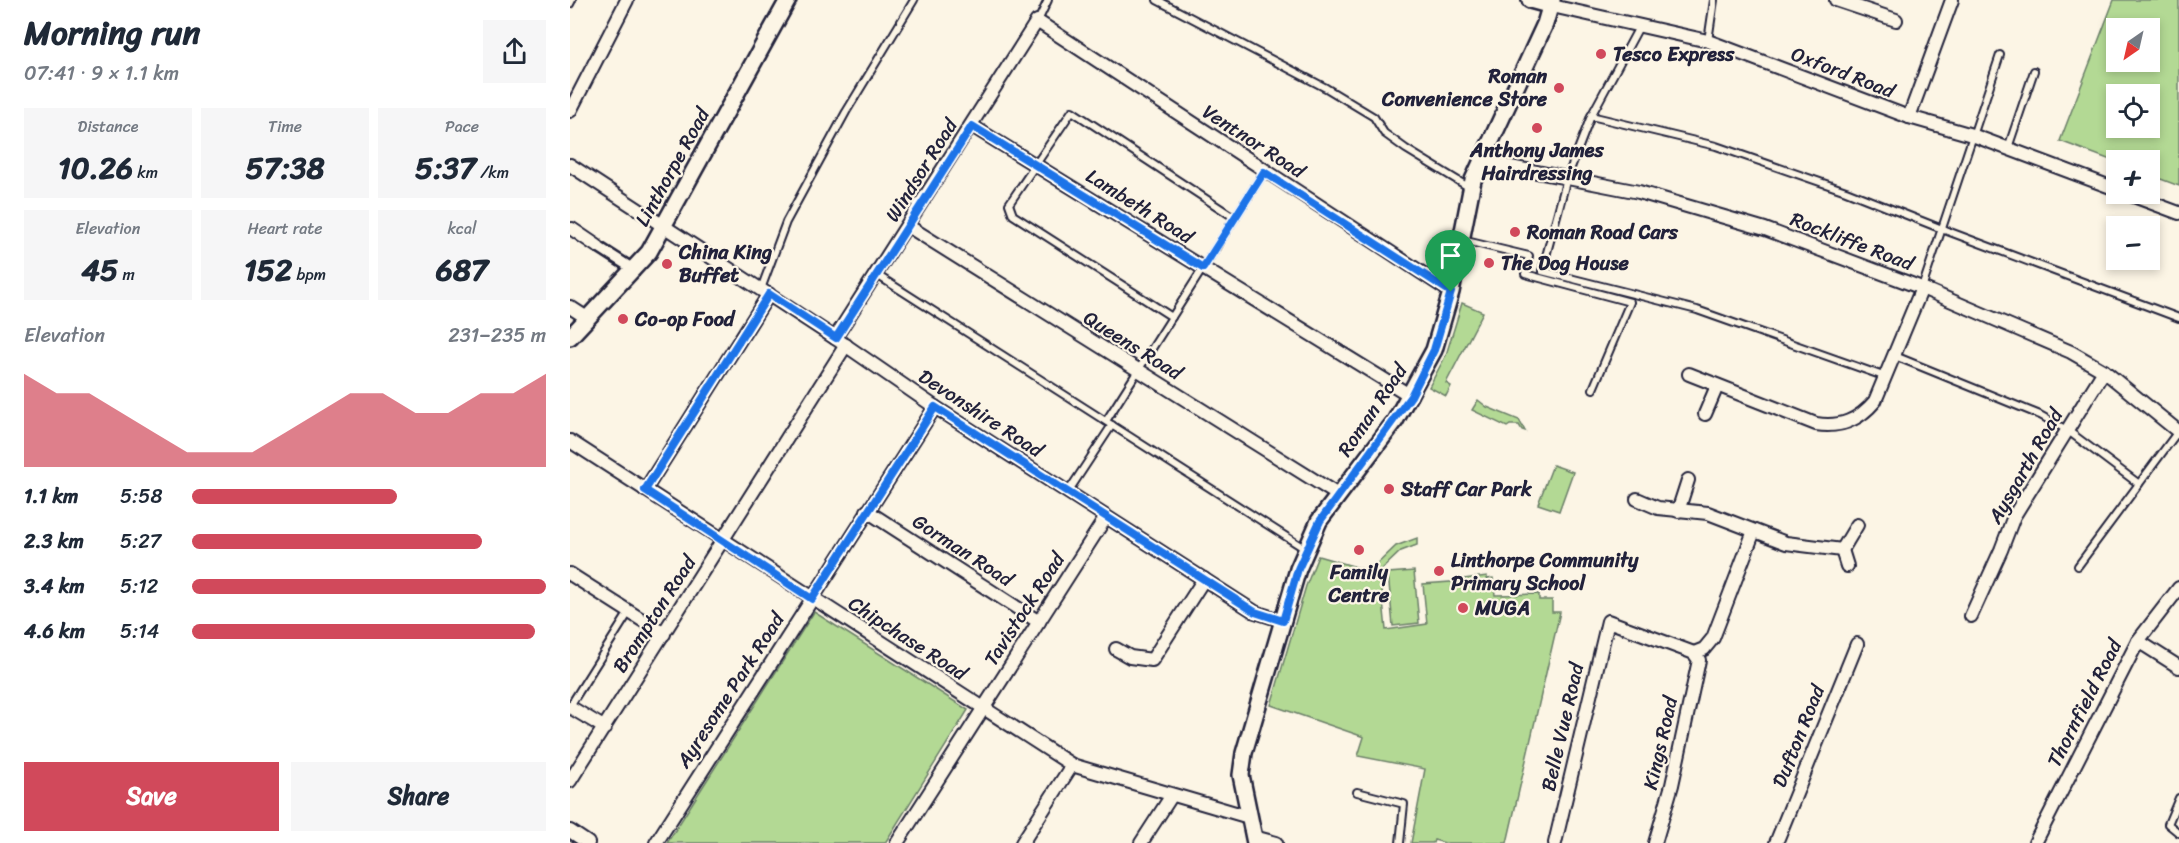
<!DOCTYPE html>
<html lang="en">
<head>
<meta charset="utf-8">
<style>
	body { margin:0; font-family:Sriracha,sans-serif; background:#f6f6f7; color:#1f2937; height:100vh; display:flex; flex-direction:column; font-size:22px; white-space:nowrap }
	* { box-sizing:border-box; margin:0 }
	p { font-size:20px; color:#747a83 }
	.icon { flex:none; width:33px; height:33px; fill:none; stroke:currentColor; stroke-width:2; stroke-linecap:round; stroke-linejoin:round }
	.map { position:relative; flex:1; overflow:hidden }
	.panel { display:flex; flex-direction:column; background:#fff; width:570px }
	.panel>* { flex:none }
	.needle { width:39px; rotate:214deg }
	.buttons { position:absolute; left:1536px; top:18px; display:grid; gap:12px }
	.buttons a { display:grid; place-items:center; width:54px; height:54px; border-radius:0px; background:#fff; box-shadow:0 3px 9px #0003; font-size:30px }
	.pin { position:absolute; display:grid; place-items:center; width:51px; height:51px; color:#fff; margin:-62px -26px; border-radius:50% 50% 50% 0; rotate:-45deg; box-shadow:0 0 6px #0007 }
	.pin .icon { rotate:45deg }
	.round { display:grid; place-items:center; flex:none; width:63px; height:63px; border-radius:0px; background:#f6f6f7 }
	.summary { display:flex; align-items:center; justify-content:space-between; height:102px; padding:0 24px }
	h1 { font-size:33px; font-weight:700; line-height:45px }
	.metrics { display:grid; grid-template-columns:repeat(3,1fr); gap:9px; height:102px; padding:6px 24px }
	.metrics div { display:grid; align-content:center; border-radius:0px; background:#f6f6f7; text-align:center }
	.metrics b { font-size:30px; font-weight:700 }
	.metrics small { font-size:16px; font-weight:400 }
	.metrics p { font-size:16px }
	.chart { height:168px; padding:12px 24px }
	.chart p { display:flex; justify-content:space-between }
	.chart svg { width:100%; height:108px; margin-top:6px; fill:#d1495b; opacity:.7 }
	.button { display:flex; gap:12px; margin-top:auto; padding:12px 24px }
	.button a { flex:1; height:69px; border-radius:0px; background:#d1495b; color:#fff; font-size:24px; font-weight:700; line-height:69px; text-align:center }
	.button a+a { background:#f6f6f7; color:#1f2937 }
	ul { padding:0 24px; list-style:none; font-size:20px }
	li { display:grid; grid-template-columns:96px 72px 1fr; align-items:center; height:45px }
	li i { height:15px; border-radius:8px; background:#d1495b }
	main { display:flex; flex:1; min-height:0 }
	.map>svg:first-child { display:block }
	.green { fill:#b3d994; stroke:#6a7e68; stroke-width:1.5; fill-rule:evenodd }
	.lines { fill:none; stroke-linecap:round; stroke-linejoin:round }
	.service-casing { stroke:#22223b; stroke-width:10 }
	.pedestrian-casing { stroke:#22223b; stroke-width:14 }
	.minor-casing { stroke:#22223b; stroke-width:16 }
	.tertiary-casing { stroke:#22223b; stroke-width:20 }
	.service { stroke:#fcf5e5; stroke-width:6 }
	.pedestrian { stroke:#fcf5e5; stroke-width:9 }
	.minor { stroke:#fcf5e5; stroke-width:12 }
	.tertiary { stroke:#fcf5e5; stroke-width:15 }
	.route-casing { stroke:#fff; stroke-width:12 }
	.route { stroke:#1a73e8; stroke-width:8 }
	.poi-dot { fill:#d1495b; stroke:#fcf5e5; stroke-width:2 }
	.labels { text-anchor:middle; stroke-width:4.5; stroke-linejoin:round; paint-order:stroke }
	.poi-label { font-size:20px; font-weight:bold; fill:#22223b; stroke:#fcf5e5; text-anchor:start }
	.street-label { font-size:20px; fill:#22223b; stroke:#fcf5e5 }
</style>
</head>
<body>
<main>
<section class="panel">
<div class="summary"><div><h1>Morning run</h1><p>07:41 · 9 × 1.1 km</p></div><a class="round"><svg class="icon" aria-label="share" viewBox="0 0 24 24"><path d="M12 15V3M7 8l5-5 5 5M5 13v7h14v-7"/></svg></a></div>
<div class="metrics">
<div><p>Distance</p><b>10.26<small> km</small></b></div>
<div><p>Time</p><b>57:38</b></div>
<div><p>Pace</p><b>5:37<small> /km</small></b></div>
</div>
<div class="metrics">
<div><p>Elevation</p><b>45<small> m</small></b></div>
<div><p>Heart rate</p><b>152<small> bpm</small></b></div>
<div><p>kcal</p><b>687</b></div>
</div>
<div class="chart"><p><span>Elevation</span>231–235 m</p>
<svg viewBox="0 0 160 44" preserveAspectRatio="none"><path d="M0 44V6L10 14L20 14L30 22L40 30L50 38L60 38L70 38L80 30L90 22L100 14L110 14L120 22L130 22L140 14L150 14L160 6V44z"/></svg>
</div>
<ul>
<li><b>1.1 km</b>5:58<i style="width:58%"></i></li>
<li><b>2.3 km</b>5:27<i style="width:82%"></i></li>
<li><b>3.4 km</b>5:12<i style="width:100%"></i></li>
<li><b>4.6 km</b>5:14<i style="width:97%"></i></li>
</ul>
<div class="button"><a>Save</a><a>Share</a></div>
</section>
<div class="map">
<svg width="1609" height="843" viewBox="0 0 1609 843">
	<rect width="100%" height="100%" fill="#fcf5e5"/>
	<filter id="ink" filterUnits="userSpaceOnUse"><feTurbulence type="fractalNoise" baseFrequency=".0167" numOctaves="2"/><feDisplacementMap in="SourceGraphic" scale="12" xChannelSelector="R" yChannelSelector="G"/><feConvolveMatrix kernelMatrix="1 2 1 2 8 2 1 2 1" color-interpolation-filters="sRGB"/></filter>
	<g filter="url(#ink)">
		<!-- green -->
		<g class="green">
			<path d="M 1544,0 L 1609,0 L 1609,186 L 1580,175 L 1580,160 L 1546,162 L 1490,141 ZM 1546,28 L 1580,28 L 1580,62 L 1546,62 ZM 1546,94 L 1580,94 L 1580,128 L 1546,128 Z"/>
			<polygon points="892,303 913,312 876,383 881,386 876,396 859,387 876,355"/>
			<polygon points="908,400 917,407 949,420 955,431 952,430 949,425 940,425 937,427 902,410"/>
			<polygon points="983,465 1003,472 989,511 968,504"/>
			<polygon points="847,538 847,545 831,551 810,571 816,630 857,624 853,584 894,581 894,579 917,576 917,579 923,578 925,595 969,594 969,600 982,600 982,612 990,612 937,843 875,843 864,840 863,843 841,843 855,769 788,756 794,737 701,705 736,586 748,556 800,571 826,546"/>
			<polygon points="844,571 849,623 823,626 818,573"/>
			<polygon points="244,612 398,710 315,843 97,843"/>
		</g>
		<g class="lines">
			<!-- service casing -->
			<g class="service-casing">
				<g id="service">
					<polyline points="587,0 756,88 804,117 814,133 836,149 900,188"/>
					<polyline points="0,4 2,0"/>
					<polyline points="468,21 478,0"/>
					<polyline points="1069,27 1021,116 997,178 972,271 1127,310 1316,377"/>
					<polyline points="1138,41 1144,0"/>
					<polyline points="1021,116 1146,146 1276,191 1372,229 1609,318"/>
					<polyline points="1438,148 1464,71"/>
					<polyline points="892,240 959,256 955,274 1060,302 1023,389"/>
					<polyline points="307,275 737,550"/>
					<polyline points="1352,288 1430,55"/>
					<polyline points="191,289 216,222 276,112 344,0"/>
					<polyline points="602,317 443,215 439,204 502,111 665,218"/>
					<polyline points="1325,356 1470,415 1497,430 1569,484"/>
					<polyline points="536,421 694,172"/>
					<polyline points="498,492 542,425"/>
					<polyline points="1508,566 1609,430"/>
					<polyline points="0,706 59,612"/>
					<polyline points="787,792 834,804 830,843"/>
					<polyline points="1609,798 1598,824 1609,833"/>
				</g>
			</g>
			<!-- pedestrian casing -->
			<g class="pedestrian-casing">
				<polyline id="pedestrian" points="27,246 63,269"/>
			</g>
			<!-- minor casing -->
			<g class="minor-casing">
				<g id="minor">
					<polyline points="1266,0 1326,20"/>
					<polyline points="982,6 1138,41 1339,117 1402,135 1546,189"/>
					<polyline points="0,111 57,0"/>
					<polyline points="1339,117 1382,0"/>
					<polyline points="402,126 841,396"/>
					<polyline points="910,161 1069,192 1195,229 1352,288 1501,352 1534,371 1609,432"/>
					<polyline points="0,165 265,338 365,407 685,612 713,621"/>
					<polyline points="1558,194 1609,213"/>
					<polyline points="338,226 768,495"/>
					<polyline points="2,229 27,246"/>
					<polyline points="0,307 17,318"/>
					<polyline points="265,338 467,21 881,292"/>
					<path d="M 1119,374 L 1246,424 C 1271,428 1289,420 1305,401 L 1352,288"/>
					<polyline points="1135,414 1147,386"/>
					<polyline points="0,441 502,765 679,817"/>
					<polyline points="75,490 199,294"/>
					<polyline points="1067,499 1088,508 1138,513 1216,543 1272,550 1287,525"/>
					<polyline points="297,511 469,622"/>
					<polyline points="1108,511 1118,480"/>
					<polyline points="1272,550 1277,566"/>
					<polyline points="0,574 94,634"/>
					<polyline points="1401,616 1431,550 1444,516 1534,371"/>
					<polyline points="1568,641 1609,667"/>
					<polyline points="546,649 560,657 582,660 634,579"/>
					<polyline points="1124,653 1134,649 1143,638 1184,531"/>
					<polyline points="0,707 35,728"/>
					<polyline points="0,781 276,345"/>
					<polyline points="0,831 18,843"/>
					<polyline points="684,837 706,843"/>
					<polyline points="86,843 365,407"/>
					<polyline points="327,843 536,517"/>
					<polyline points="452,843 502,765"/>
					<polyline points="571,843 602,795"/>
					<polyline points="985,843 1038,621 1124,653"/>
					<polyline points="1085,843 1102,785 1129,660 1124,653"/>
					<polyline points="1206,843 1287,644"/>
					<polyline points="1465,843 1568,641 1609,588"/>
				</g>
			</g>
			<!-- tertiary casing -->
			<g class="tertiary-casing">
				<g id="tertiary">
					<polyline points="960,0 982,6"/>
					<polyline points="0,337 79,252 218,0"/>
					<polyline points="685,843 671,775 674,753 728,569 749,521 825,421 864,350 881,292 903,180 975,24 982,0"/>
				</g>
			</g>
			<!-- service -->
			<use href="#service" class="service"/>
			<!-- pedestrian -->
			<use href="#pedestrian" class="pedestrian"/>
			<!-- minor -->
			<use href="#minor" class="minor"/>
			<!-- tertiary -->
			<use href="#tertiary" class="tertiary"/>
		</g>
	</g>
	<g class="lines" filter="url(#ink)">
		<!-- route casing -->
		<g class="route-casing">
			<polygon id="route" points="402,126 633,268 694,172 881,292 864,350 841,396 750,521 728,569 713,621 685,612 365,407 242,599 75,490 199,294 266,338"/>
		</g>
		<!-- route -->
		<use href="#route" class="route"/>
	</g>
	<!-- markers -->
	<g class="poi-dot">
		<circle cx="1031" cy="54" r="6"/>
		<circle cx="989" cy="88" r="6"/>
		<circle cx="967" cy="128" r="6"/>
		<circle cx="945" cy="232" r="6"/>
		<circle cx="919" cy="263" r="6"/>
		<circle cx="97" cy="264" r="6"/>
		<circle cx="53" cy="319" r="6"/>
		<circle cx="819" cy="489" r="6"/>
		<circle cx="789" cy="550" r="6"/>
		<circle cx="869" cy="571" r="6"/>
		<circle cx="893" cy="608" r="6"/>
	</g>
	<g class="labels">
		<!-- poi labels -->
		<g class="poi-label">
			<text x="1043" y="61">Tesco Express</text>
			<text x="977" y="83" text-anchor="end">Roman<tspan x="977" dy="23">Convenience Store</tspan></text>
			<text x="967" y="157" text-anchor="middle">Anthony James<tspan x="967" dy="23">Hairdressing</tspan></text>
			<text x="957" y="239">Roman Road Cars</text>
			<text x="109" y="259">China King<tspan x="109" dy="23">Buffet</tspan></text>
			<text x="931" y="270">The Dog House</text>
			<text x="65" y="326">Co-op Food</text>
			<text x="831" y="496">Staff Car Park</text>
			<text x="881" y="567">Linthorpe Community<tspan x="881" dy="23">Primary School</tspan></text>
			<text x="789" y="579" text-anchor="middle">Family<tspan x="789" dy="23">Centre</tspan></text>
			<text x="905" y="615">MUGA</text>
		</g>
		<!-- street labels -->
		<g class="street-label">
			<text transform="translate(1273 72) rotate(21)" y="7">Oxford Road</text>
			<text transform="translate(684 141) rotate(33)" y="7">Ventnor Road</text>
			<text transform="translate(102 167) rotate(-61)" y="7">Linthorpe Road</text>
			<text transform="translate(351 170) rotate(-58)" y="7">Windsor Road</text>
			<text transform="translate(570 206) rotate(32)" y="7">Lambeth Road</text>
			<text transform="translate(1282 241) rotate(21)" y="7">Rockliffe Road</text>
			<text transform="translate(563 345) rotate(32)" y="7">Queens Road</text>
			<text transform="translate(802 410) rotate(-56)" y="7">Roman Road</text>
			<text transform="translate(411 413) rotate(33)" y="7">Devonshire Road</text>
			<text transform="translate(1455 466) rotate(-60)" y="7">Aysgarth Road</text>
			<text transform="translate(393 550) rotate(33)" y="7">Gorman Road</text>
			<text transform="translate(454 609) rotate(-57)" y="7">Tavistock Road</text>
			<text transform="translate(84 614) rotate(-57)" y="7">Brompton Road</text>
			<text transform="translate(338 638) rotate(33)" y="7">Chipchase Road</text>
			<text transform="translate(160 690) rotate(-57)" y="7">Ayresome Park Road</text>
			<text transform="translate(1514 703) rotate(-63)" y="7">Thornfield Road</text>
			<text transform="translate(992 727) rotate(-77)" y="7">Belle Vue Road</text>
			<text transform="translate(1228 736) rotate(-68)" y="7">Dufton Road</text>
			<text transform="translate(1090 743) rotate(-77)" y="7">Kings Road</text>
		</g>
	</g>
</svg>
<div class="buttons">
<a><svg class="needle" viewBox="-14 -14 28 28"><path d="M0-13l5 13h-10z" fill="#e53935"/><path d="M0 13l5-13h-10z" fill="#747a83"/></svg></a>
<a><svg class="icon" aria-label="locate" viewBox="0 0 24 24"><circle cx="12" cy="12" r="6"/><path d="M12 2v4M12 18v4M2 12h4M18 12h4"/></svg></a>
<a>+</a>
<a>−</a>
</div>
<div class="pin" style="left:881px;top:292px;background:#1e9e55"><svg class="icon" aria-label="arrive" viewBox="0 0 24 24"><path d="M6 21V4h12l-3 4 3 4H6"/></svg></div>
</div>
</main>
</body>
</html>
